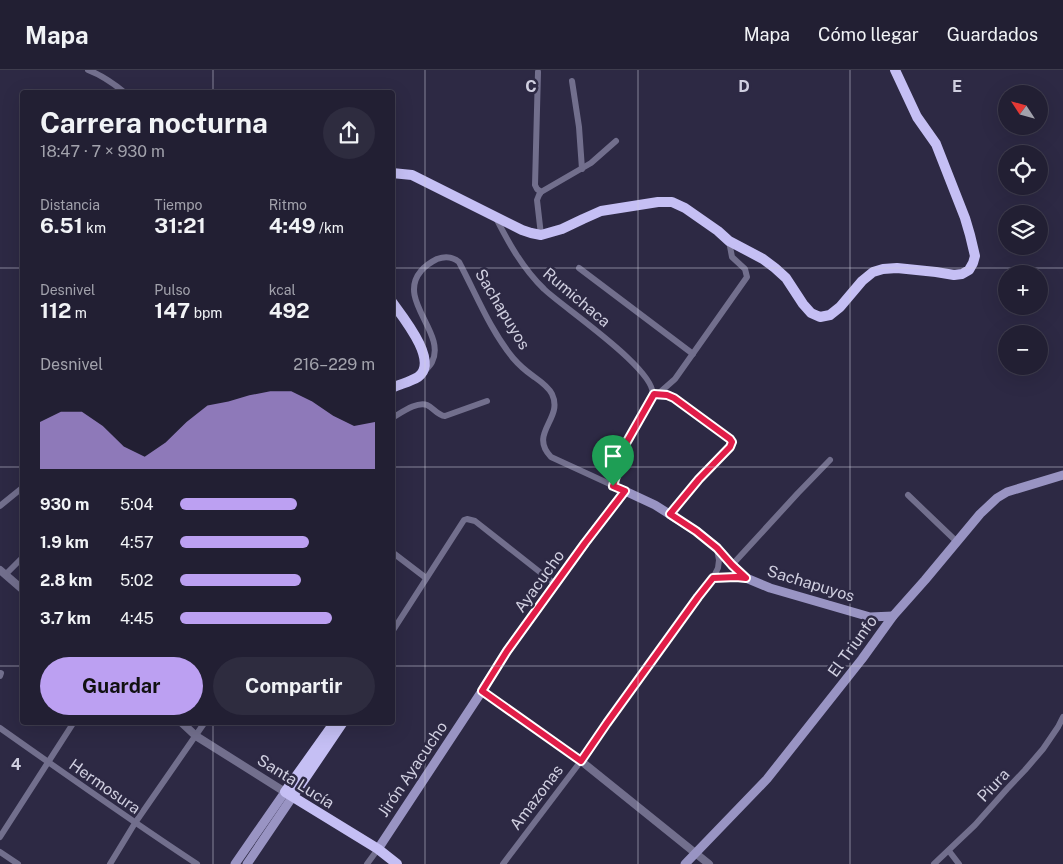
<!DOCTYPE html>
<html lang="es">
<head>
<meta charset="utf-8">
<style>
	body { margin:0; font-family:"Public Sans",sans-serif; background:#2e2c3f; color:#f1f3f6; height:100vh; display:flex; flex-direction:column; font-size:19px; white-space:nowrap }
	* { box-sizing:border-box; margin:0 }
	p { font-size:16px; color:#a2a2ac }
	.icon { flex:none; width:28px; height:28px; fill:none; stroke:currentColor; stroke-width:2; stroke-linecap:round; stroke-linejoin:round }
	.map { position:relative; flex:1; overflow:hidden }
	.side { position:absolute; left:20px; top:20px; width:375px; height:635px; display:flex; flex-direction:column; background:#221f33; border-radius:5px; box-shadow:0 5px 20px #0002,0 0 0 1px #3f3d4e }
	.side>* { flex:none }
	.needle { width:32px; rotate:306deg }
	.controls { position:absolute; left:998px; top:15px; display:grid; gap:10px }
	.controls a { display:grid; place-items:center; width:50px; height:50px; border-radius:50%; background:#221f33; box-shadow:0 5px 20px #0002,0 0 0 1px #3f3d4e; font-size:25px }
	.pin { position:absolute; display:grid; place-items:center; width:42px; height:42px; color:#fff; margin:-51px -21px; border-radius:50% 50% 50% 0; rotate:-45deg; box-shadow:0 0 5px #0007 }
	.pin .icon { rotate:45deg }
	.round { display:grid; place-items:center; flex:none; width:52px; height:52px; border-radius:26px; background:#2e2c3f }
	.overview { display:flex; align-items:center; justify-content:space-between; height:85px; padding:0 20px }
	h1 { font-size:28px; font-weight:700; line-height:38px }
	.figures { display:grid; grid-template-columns:repeat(3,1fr); gap:8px; height:85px; padding:5px 20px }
	.figures div { display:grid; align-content:center }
	.figures b { font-size:21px; font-weight:700 }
	.figures small { font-size:14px; font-weight:400 }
	.figures p { font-size:14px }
	.chart { height:140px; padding:10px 20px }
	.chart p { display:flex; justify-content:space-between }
	.chart svg { width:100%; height:90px; margin-top:5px; fill:#bca0f2; opacity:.7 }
	.primary-button { display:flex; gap:10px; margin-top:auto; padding:10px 20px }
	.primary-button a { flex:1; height:58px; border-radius:30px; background:#bca0f2; color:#111; font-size:20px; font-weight:700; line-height:58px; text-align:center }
	.primary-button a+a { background:#2e2c3f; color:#f1f3f6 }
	ul { padding:0 20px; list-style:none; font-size:16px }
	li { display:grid; grid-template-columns:80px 60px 1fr; align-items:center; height:38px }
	li i { height:12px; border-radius:6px; background:#bca0f2 }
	header { display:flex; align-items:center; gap:30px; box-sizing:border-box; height:70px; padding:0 25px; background:#221f33; border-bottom:1px solid #3f3d4e }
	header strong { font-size:24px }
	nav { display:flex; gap:28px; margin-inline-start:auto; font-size:18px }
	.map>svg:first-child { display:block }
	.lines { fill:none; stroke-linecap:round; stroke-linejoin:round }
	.minor { stroke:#726f8d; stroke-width:6 }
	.tertiary { stroke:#726f8d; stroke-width:8 }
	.secondary { stroke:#9994c3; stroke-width:9 }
	.trunk { stroke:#c5bff4; stroke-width:10 }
	.route-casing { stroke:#fff; stroke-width:10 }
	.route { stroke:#e11d48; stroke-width:6 }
	.grid { fill:none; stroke:#d0cfe0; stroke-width:1; stroke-opacity:0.55 }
	.labels { text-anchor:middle; stroke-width:5; stroke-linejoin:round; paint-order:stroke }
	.street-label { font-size:16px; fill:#d0cfe0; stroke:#2d2944 }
	.grid-label { font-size:16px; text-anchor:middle; font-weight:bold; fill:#d0cfe0; stroke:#2d2944; stroke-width:5; stroke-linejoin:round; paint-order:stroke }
</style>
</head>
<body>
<header>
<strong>Mapa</strong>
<nav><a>Mapa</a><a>Cómo llegar</a><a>Guardados</a></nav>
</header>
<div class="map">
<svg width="1063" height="794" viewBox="0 0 1063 794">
	<rect width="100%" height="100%" fill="#2d2944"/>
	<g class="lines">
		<!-- minor -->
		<g class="minor">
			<path d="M 88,0 C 101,5 113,13 124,22"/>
			<polyline points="538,2 535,115 537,119 541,122"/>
			<polyline points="572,11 579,57 582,99"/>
			<path d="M 495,146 C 508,172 523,199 544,219 C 561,236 662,303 652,327 L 625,375 L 613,416"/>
			<polyline points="541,165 537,130 539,125 541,122 591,93 616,71"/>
			<polyline points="579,198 693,284"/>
			<path d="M 425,301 C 427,298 431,295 432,292 C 447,263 396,230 421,201 C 425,196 431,192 437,189 C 445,186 453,187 459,192 C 476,224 490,260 513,288 C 519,295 526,301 533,306 C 540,311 548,316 552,324 C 564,349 528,363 551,387 L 625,421"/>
			<polyline points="656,324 667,325 674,328 730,369 731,372 730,377 699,409 670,444"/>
			<polyline points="658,324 675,309 747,207 745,199 732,187 729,171"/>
			<path d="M 392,348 C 401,343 417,331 427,335 C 434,338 437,345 445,346 L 487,331"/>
			<polyline points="908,425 956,471"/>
			<polyline points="0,436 22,418"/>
			<polyline points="392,482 426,508"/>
			<polyline points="732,495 798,423 830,390"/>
			<polyline points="5,505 22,488"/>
			<polyline points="713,508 736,507 746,508"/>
			<polyline points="392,562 464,450 467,449 475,451 555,514"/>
			<polyline points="0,606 1,603"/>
			<path d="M 0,658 C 65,704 130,750 197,794"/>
			<polyline points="0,767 74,652"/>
			<polyline points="949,781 959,794"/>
			<polyline points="0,782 18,794"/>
			<polyline points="110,794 135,753 205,652"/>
			<polyline points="367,794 378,779"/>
			<polyline points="503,794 581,691 607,653 652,591 698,527 713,508 718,498 719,490 717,479"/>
			<polyline points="934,794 975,755 1007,719 1025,700 1043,679 1058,657 1063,647"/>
		</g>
		<!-- tertiary -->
		<g class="tertiary">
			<polyline points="0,500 22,519"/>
			<polyline points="482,621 581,691 709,794"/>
			<polyline points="181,652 196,666 285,722"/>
		</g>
		<!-- secondary -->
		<g class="secondary">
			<polyline points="378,779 482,621 507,581 585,473 625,421 655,435 696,461 717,478 732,495 746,508 770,518 870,547 893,546"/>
			<polyline points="235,794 285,722"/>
			<polyline points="247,794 293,726"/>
			<polyline points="685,794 767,709 862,589 893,546 925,510 980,444 997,428 1007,422 1063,405"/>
		</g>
		<!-- trunk -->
		<g class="trunk">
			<polyline points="392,103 412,105 522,160 531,163 541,165 562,159 583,149 601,141 658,132 672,132 685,138 718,161 729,171 763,189 775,198 786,208 803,234 811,243 820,247 830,245 840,237 862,211 873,202 883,199 897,198 936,202 954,205 962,204 969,200 973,193 975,186 970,165 965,148 936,74 917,47 895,0"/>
			<path d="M 392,232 C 402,246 440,292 418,307 C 410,312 400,314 392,318"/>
			<polyline points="335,652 285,722 378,779 397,794"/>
			<polyline points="293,726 343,652"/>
		</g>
	</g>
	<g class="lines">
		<!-- route casing -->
		<g class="route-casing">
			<polygon id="route" points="654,324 667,325 674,328 730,369 732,372 730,377 699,409 670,444 696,461 717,478 732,495 746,508 736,507 713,508 698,527 607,653 581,691 482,621 507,581 585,473 625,421 613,416 625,375"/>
		</g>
		<!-- route -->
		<use href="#route" class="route"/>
	</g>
	<!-- grid -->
	<path class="grid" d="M 213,0 L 213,22M 425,0 L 425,794M 638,0 L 638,794M 850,0 L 850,794M 0,198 L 22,198M 392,198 L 1063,198M 0,397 L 22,397M 392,397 L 1063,397M 0,596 L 22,596M 392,596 L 1063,596M 213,652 L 213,794"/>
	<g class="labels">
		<!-- street labels -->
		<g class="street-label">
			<text transform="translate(577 227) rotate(40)" y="6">Rumichaca</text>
			<text transform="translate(503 239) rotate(59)" y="6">Sachapuyos</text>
			<text transform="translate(539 511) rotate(-54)" y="6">Ayacucho</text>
			<text transform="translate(811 513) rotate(17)" y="6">Sachapuyos</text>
			<text transform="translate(852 576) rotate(-54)" y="6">El Triunfo</text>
			<text transform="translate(412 699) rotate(-56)" y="6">Jirón Ayacucho</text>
			<text transform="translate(296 711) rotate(32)" y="6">Santa Lucía</text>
			<text transform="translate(993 715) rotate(-47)" y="6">Piura</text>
			<text transform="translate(105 716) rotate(35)" y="6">Hermosura</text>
			<text transform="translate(536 727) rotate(-53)" y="6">Amazonas</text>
		</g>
	</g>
	<g class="grid-label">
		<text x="531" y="22">C</text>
		<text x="744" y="22">D</text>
		<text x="957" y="22">E</text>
		<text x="16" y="700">4</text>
	</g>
</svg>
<div class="controls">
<a><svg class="needle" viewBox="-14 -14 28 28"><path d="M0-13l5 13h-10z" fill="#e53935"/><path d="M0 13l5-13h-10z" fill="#a2a2ac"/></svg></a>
<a><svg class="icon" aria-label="locate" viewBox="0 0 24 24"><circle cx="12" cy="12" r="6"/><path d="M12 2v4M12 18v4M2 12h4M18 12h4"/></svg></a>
<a><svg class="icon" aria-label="layers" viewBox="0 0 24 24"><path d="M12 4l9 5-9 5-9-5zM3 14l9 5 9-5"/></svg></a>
<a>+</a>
<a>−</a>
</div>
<div class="pin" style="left:613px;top:416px;background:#1e9e55"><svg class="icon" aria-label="arrive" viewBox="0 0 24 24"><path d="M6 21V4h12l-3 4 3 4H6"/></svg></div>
<section class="side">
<div class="overview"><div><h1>Carrera nocturna</h1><p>18:47 · 7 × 930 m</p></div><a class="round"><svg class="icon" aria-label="share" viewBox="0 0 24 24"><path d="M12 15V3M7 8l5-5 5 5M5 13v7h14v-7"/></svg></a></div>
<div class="figures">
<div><p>Distancia</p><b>6.51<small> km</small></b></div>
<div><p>Tiempo</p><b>31:21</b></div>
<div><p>Ritmo</p><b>4:49<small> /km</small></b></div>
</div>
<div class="figures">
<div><p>Desnivel</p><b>112<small> m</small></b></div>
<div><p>Pulso</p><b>147<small> bpm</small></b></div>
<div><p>kcal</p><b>492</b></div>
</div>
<div class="chart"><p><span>Desnivel</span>216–229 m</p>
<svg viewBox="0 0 160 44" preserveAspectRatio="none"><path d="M0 44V21L10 16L20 16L30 23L40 33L50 38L60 31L70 21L80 13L90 11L100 8L110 6L120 6L130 11L140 18L150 23L160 21V44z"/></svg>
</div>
<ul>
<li><b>930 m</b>5:04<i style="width:60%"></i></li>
<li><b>1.9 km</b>4:57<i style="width:66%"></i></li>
<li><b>2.8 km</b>5:02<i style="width:62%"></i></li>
<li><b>3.7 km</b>4:45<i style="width:78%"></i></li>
</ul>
<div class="primary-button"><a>Guardar</a><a>Compartir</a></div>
</section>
</div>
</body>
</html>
